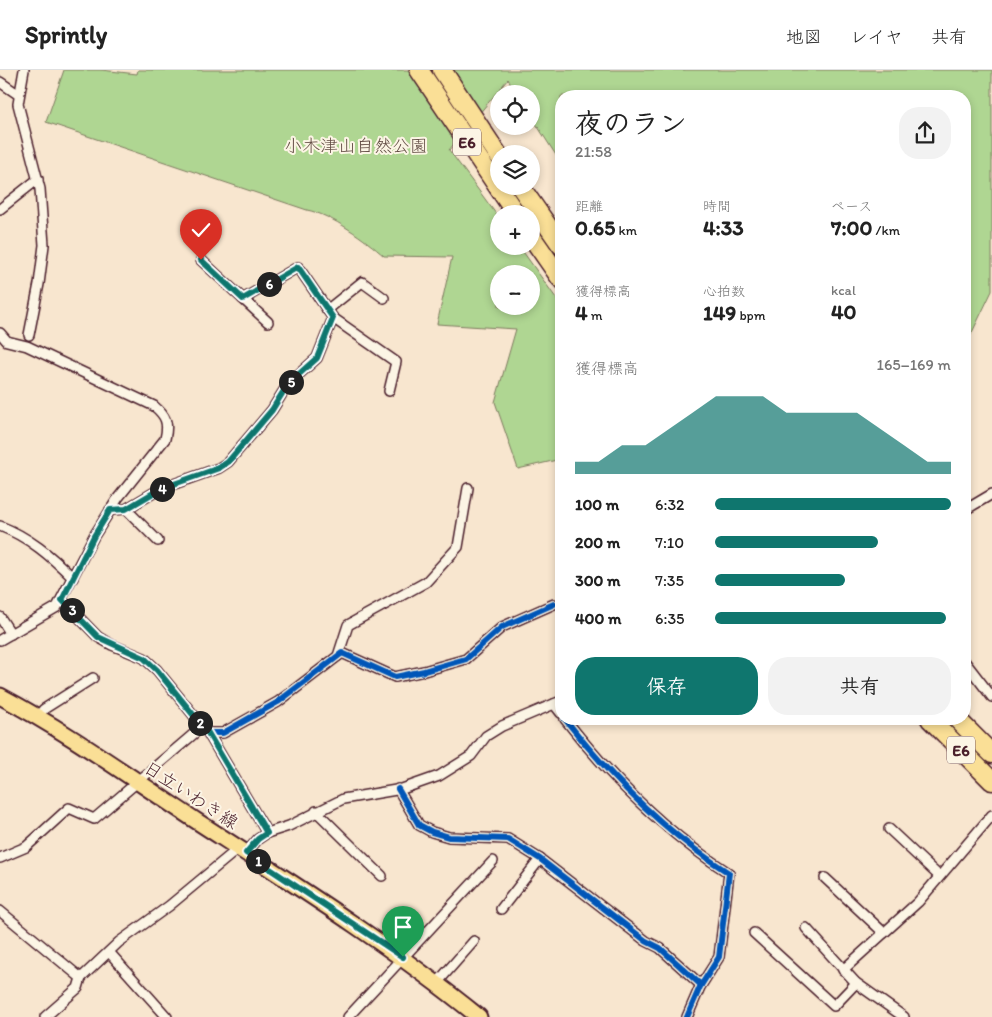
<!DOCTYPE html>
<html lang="ja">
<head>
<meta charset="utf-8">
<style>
	body { margin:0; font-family:Itim,"Klee One",sans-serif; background:#f2f2f2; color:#222; height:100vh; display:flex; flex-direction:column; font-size:19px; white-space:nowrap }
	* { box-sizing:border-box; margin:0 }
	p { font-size:16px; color:#767676 }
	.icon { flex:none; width:28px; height:28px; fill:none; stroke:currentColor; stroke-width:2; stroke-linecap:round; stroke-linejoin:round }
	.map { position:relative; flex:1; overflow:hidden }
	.drawer { position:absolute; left:555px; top:20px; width:416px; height:635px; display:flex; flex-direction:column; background:#fff; border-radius:20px; box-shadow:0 2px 8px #0003 }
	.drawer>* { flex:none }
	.tools { position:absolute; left:490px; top:15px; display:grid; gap:10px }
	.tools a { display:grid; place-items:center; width:50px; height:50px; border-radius:50%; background:#fff; box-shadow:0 2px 8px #0003; font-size:25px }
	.pin { position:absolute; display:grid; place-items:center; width:42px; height:42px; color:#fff; margin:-51px -21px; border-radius:50% 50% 50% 0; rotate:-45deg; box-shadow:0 0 5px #0007 }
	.pin .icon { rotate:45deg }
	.km { position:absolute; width:25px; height:25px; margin:-12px; border-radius:50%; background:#222; color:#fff; font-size:14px; line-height:25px; text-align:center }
	.round { display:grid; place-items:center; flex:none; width:52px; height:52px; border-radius:20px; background:#f2f2f2 }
	.overview { display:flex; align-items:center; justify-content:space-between; height:85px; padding:0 20px }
	h1 { font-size:28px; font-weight:800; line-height:38px }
	.stats { display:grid; grid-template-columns:repeat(3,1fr); gap:8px; height:85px; padding:5px 20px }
	.stats div { display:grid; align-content:center }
	.stats b { font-size:21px; font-weight:800 }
	.stats small { font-size:14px; font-weight:400 }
	.stats p { font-size:14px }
	.chart { height:140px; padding:10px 20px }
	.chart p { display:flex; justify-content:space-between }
	.chart svg { width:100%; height:90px; margin-top:5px; fill:#0f766e; opacity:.7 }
	.primary-button { display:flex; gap:10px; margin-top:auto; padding:10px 20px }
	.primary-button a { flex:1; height:58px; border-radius:20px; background:#0f766e; color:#fff; font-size:20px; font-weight:800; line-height:58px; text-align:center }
	.primary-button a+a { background:#f2f2f2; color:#222 }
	ul { padding:0 20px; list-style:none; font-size:16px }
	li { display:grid; grid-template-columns:80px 60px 1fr; align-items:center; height:38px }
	li i { height:12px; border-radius:6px; background:#0f766e }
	header { display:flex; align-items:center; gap:30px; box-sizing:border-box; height:70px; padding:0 25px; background:#fff; border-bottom:1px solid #e0e0e0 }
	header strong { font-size:24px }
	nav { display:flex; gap:28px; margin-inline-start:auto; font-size:18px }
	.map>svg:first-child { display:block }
	.green { fill:#afd692; stroke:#7c7a5e; fill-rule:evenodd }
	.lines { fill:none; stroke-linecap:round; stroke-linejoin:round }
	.street-casing { stroke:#4a1f2b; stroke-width:12 }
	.primary-casing { stroke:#4a1f2b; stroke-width:19 }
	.highway-casing { stroke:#4a1f2b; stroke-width:21 }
	.street { stroke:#fcf5e5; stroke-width:9 }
	.primary { stroke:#fadf96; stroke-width:15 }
	.highway { stroke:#fadf96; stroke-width:18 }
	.cycleway-casing { stroke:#fcf5e5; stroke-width:9 }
	.cycleway { stroke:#0057b8; stroke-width:6 }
	.route-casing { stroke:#fff; stroke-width:10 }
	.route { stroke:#0f766e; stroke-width:6 }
	.labels { text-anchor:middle; stroke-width:4; stroke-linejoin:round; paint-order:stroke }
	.shield { fill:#fcf5e5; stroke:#7f5f63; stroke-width:1 }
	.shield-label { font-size:16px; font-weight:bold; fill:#4a1f2b }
	.park-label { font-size:18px; fill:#634d45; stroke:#fcf5e5 }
	.street-label { font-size:18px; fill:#4a1f2b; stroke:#fcf5e5 }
</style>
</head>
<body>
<header>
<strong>Sprintly</strong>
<nav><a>地図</a><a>レイヤ</a><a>共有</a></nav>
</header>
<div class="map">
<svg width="992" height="947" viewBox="0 0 992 947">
	<rect width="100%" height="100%" fill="#f8e6cf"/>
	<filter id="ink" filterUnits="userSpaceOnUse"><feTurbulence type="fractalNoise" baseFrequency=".02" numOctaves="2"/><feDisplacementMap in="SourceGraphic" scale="10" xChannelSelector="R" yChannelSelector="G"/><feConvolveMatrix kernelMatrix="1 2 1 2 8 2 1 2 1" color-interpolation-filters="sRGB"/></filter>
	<g filter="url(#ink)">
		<!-- green -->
		<path class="green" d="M 64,0 L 101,0 L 137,4 L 138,0 L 992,0 L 992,221 L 965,277 L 965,26 L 561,26 L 561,93 L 531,46 L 531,24 L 517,24 L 508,9 L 449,80 L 499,148 L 499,176 L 519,176 L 561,235 L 561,389 L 518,399 L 495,332 L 516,259 L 437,254 L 452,187 L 384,186 C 366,170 332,145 307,140 L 46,52 ZM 499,204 L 531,204 L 531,236 L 499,236 Z"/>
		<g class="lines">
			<!-- street casing -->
			<g class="street-casing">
				<g id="street">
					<polyline points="24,0 18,34 40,119 44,175 39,214 29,265"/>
					<polyline points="0,12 19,25"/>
					<polyline points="0,139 38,109"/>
					<polyline points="243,229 268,252"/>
					<polyline points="327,240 362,212 384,228"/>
					<polyline points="333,248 396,292 389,321"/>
					<path d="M 0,263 L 7,271 L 27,276 L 154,336 C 166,346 169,353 165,369 L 118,428 L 94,466 L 57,537 L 0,570"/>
					<polyline points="126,439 158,471"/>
					<polyline points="110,440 126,439 160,419 219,398 228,392 272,340 288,314 317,288 333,248 298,197 243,229 201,190"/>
					<polyline points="965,440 992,424"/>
					<path d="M 0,456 C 29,467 51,486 73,508"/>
					<polyline points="62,530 98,567 112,575 144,588 157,600 208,663 267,763"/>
					<polyline points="0,547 11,564"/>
					<polyline points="338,586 348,555 426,512 458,477 468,418"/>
					<polyline points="965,592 992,627"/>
					<polyline points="554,634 561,643"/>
					<polyline points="37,647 44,639 93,608"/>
					<path d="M 565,649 C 611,708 666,763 729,803 L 719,887 L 700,917 L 687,947"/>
					<polyline points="208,663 223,663 278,632 342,583 395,607 424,601 466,589 502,557 554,534"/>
					<polyline points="398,719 419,755 432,762 449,767 508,769 540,789 646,871 660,878 701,915"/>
					<polyline points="316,741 382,806"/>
					<polyline points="889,759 939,806"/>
					<polyline points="246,783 258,769 267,763 289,756 343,729 402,719 439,706 471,686 486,666 502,656 561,631"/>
					<polyline points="0,788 26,777 69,738 94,749 203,656"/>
					<polyline points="825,808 884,863"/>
					<polyline points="501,839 540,789"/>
					<polyline points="0,841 81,908 78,918 45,947"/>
					<polyline points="806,858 856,913 904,947"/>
					<polyline points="754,863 834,936 856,913"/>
					<polyline points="109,882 167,947"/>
					<polyline points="843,900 918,832 992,745"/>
					<polyline points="81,908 119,872 169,836 239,778"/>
					<polyline points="437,913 474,871"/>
					<polyline points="348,947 493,791"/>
				</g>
			</g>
			<!-- primary casing -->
			<g class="primary-casing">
				<path id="primary" d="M 0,626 C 68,662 131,708 195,750 C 292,813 389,874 479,947"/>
			</g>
			<!-- highway casing -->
			<g class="highway-casing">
				<g id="highway">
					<polyline points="419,0 516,144"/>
					<polyline points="442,0 499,86"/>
					<polyline points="520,116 561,175"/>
					<polyline points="531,166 561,209"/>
					<polyline points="930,649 992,711"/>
					<polyline points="957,649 992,684"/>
				</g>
			</g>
			<!-- street -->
			<use href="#street" class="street"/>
			<!-- primary -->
			<use href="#primary" class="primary"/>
			<!-- highway -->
			<use href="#highway" class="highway"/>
			<!-- cycleway casing -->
			<g class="cycleway-casing">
				<g id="cycleway">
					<polyline points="110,440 126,439 160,419 219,398 228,392 272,340 288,314 317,288 333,248 298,197 243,229 201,190"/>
					<path d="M 565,649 C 611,708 666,763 729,803 L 719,887 L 700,917 L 687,947"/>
					<polyline points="208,663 223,663 278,632 342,583 395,607 424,601 466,589 502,557 554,534"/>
					<polyline points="398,719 419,755 432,762 449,767 508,769 540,789 646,871 660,878 701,915"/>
				</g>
			</g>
			<!-- cycleway -->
			<use href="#cycleway" class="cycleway"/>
		</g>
	</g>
	<g class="lines" filter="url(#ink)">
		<!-- route casing -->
		<g class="route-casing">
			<polyline id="route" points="201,190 243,229 298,197 333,248 317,288 288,314 272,340 228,392 219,398 160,419 126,439 110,440 94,466 62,530 98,567 144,588 157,600 208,663 267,763 258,769 246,783 403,887"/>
		</g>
		<!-- route -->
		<use href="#route" class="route"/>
	</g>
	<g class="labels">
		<!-- shield labels -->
		<g class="shield">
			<rect x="453" y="58.5" width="28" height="27" rx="4"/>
			<rect x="947" y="666.5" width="28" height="27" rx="4"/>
		</g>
		<g class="shield-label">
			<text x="467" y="78">E6</text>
			<text x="961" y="686">E6</text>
		</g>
		<!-- park labels -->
		<g class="park-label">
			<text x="356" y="82">小木津山自然公園</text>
		</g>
		<!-- street labels -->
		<g class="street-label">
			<text transform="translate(191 725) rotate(33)" y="6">日立いわき線</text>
		</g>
	</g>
</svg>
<div class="tools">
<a><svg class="icon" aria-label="locate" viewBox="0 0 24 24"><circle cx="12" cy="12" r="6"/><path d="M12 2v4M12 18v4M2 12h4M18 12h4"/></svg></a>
<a><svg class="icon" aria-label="layers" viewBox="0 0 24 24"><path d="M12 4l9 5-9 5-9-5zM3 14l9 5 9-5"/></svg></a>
<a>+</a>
<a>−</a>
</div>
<div class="pin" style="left:403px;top:887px;background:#1e9e55"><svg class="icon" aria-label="arrive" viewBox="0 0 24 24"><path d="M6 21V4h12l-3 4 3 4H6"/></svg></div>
<div class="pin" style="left:201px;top:190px;background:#d93025"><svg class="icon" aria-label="check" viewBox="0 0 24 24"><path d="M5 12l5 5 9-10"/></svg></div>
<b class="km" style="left:258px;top:791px">1</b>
<b class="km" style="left:200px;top:653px">2</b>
<b class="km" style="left:72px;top:540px">3</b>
<b class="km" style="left:162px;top:419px">4</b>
<b class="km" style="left:291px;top:312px">5</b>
<b class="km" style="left:269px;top:214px">6</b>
<section class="drawer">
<div class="overview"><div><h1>夜のラン</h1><p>21:58</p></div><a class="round"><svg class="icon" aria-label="share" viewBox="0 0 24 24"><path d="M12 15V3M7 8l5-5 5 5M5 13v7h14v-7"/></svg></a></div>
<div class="stats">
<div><p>距離</p><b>0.65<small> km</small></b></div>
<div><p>時間</p><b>4:33</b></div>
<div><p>ペース</p><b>7:00<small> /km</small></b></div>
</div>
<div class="stats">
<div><p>獲得標高</p><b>4<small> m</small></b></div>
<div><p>心拍数</p><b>149<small> bpm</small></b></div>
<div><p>kcal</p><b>40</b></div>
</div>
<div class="chart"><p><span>獲得標高</span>165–169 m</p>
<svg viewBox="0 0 160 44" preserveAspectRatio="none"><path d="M0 44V38L10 38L20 30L30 30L40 22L50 14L60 6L70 6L80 6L90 14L100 14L110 14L120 14L130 22L140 30L150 38L160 38V44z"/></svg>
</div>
<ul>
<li><b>100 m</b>6:32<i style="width:100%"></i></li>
<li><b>200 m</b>7:10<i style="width:69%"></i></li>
<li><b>300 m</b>7:35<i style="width:55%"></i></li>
<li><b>400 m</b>6:35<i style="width:98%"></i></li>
</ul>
<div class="primary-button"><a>保存</a><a>共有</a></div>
</section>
</div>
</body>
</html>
